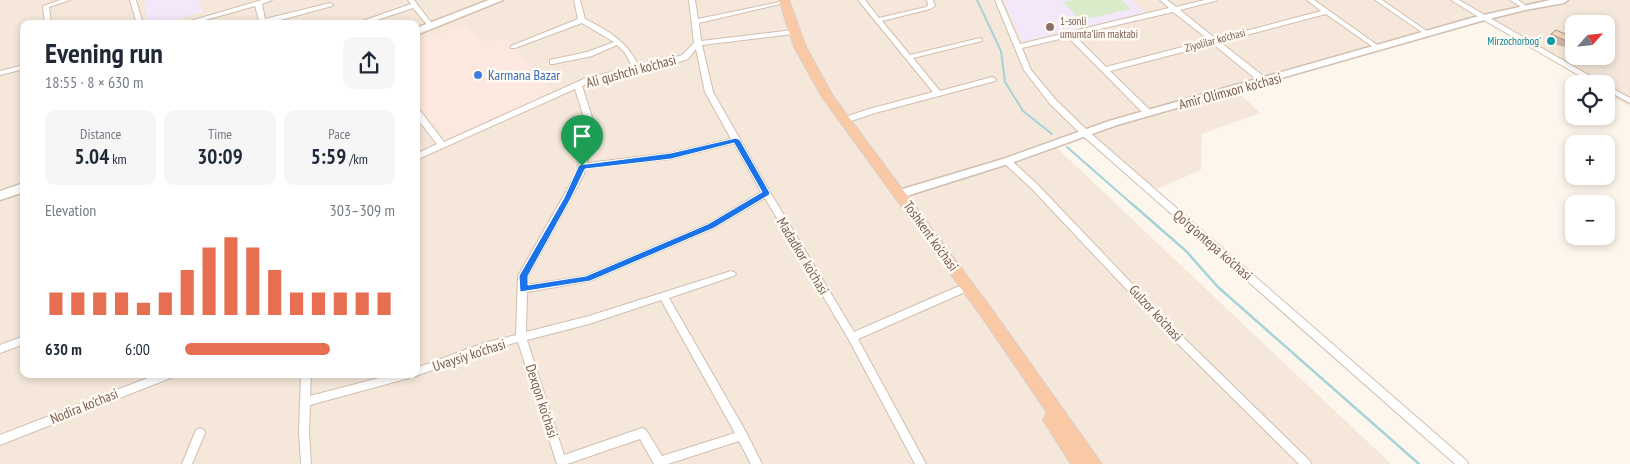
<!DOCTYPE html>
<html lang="en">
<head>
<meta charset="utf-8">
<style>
	body { margin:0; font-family:"PT Sans Narrow",sans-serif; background:#f6f6f7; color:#1f2937; height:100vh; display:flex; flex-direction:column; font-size:19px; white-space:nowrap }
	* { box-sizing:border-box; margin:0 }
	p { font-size:16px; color:#747a83 }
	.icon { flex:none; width:28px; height:28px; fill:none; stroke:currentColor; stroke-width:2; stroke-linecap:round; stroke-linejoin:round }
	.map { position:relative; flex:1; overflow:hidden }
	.sheet { position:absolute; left:20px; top:20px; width:400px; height:358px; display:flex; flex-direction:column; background:#fff; border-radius:10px; box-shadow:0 2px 8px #0003 }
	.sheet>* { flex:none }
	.needle { width:32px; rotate:63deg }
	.fabs { position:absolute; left:1565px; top:15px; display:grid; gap:10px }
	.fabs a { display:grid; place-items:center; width:50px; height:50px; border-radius:10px; background:#fff; box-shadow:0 2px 8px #0003; font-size:25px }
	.pin { position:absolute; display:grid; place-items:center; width:42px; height:42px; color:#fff; margin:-51px -21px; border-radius:50% 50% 50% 0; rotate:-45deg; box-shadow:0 0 5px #0007 }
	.pin .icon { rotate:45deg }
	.round { display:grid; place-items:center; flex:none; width:52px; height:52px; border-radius:10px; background:#f6f6f7 }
	.headline { display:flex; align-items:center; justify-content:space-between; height:85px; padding:0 25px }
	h1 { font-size:28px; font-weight:700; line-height:38px }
	.metrics { display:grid; grid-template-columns:repeat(3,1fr); gap:8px; height:85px; padding:5px 25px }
	.metrics div { display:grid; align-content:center; border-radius:10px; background:#f6f6f7; text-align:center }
	.metrics b { font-size:21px; font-weight:700 }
	.metrics small { font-size:14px; font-weight:400 }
	.metrics p { font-size:14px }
	.chart { height:140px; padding:10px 25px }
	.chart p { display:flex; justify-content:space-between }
	.chart svg { width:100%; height:90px; margin-top:5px; stroke:#e76f51; stroke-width:6 }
	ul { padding:0 25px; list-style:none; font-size:16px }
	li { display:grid; grid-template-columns:80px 60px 1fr; align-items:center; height:38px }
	li i { height:12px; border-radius:6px; background:#e76f51 }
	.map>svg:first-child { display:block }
	.residential { fill:#f5e8da; fill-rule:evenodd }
	.commercial { fill:#fde8e0 }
	.education { fill:#f3e8fa }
	.green { fill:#d8ecc9 }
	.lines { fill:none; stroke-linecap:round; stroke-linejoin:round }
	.stream-far1 { stroke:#a5d3da; stroke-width:2 }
	.stream { stroke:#a5d3da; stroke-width:2.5 }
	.minor-casing { stroke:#d1beb0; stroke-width:2 }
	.tertiary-casing { stroke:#d1beb0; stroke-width:3 }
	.secondary-casing { stroke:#d6c0b0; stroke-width:3 }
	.trunk-casing { stroke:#dad1cd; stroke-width:2 }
	.minor { fill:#fff; fill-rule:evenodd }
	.tertiary { fill:#fff; fill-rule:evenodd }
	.secondary { fill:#fff; fill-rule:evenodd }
	.trunk { fill:#f9c8a4; fill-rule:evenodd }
	.wall { fill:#d1b7a8 }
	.building { fill:#f3d5c3; stroke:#aa9588 }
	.route { fill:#1a73e8; stroke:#fff; fill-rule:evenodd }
	.education-dot { fill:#8d6e63; stroke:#fffaf3; stroke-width:2 }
	.culture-dot { fill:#0f9aa8; stroke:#fffaf3; stroke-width:2 }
	.shop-dot { fill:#3f7fe0; stroke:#fffaf3; stroke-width:2 }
	.labels { text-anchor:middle; stroke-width:5; stroke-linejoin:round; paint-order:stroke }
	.far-education-label { font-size:11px; fill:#785e54; stroke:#fffaf3; text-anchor:start }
	.far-street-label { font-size:11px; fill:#7a5c4d; stroke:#fffaf3 }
	.far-culture-label { font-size:11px; fill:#0d838f; stroke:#fffaf3; text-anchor:end }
	.street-label { font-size:14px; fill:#7a5c4d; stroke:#fffaf3 }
	.shop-label { font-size:14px; fill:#366cbe; stroke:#fffaf3; text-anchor:start }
</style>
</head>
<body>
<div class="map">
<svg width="1630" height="464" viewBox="0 0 1630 464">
	<rect width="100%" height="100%" fill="#fdf6ec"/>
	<!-- residential -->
	<path class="residential" d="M 0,0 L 1630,0 L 1630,107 L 1606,93 L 1606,84 L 1591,84 L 1486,21 L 1237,91 L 1260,113 L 1202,134 L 1201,170 L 1148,193 L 1083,138 L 1057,148 L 1391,464 L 0,464 ZM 24,24 L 416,24 L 416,374 L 24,374 ZM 1574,24 L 1606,24 L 1606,56 L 1574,56 Z"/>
	<!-- commercial -->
	<polygon class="commercial" points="465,24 483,42 505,38 555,94 447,140 416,103 416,41"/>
	<!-- education -->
	<g class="education">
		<polygon points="144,0 199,0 202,12 161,24 148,24"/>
		<polygon points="1004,0 1132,0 1145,12 1022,42"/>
	</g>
	<!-- green -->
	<polygon class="green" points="1075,0 1122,0 1131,9 1080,20 1063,2"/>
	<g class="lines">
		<!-- stream-far1 -->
		<g class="stream-far1">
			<polyline points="977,0 1001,51 1005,82 1023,111 1052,134"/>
			<polyline points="1067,147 1132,204"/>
		</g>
		<!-- stream -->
		<polyline class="stream" points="1131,203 1186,251 1218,287 1419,464"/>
		<!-- minor casing -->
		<g class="minor-casing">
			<g id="minor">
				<polygon points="60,0 70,0 49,7 51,24 45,24 43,6"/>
				<polygon points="130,0 136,0 143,24 137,24"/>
				<polygon points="262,0 272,0 262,4 265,19 330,3 333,5 332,6 266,24 260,24 255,6 191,24 180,24"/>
				<polygon points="408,0 414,0 433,25 433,27 429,27 413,8 365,24 354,24 411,4"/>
				<path d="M 574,0 L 580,0 L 585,19 C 609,31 628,42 639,67 L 661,62 L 682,55 L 694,43 L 689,0 L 695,0 L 698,19 L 780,2 L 780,4 L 699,23 L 701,41 L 793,30 L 796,32 L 793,34 L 702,45 L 713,92 L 770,192 L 854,332 L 957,287 L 963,287 L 965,290 L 963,293 L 858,339 L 926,464 L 915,464 L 849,340 L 765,198 L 714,228 L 590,281 L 527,292 L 526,332 L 589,316 L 731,271 L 734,272 L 736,274 L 734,276 L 669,298 L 746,432 L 762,464 L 751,464 L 739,441 L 668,464 L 654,464 L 640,439 L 567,464 L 557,464 L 518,342 L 485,351 L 416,376 L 413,375 L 409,378 L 310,405 L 309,432 L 311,464 L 301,464 L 299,432 L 301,374 L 311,374 L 310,396 L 394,374 L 416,374 L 416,368 L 484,343 L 516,335 L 518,276 L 576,174 L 582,150 L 584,117 L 575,89 L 416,160 L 416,154 L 437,144 L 416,117 L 416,109 L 419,109 L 444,142 L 588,77 L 633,68 L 625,53 L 617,45 L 592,56 L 553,64 L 550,64 L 550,60 L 587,52 L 614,42 L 582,23 L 515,48 L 511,48 L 511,46 L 578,19 ZM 696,49 L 705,92 L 731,139 L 671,153 L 587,163 L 590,150 L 592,117 L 582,86 L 593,81 L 666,66 L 688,59 ZM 734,143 L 761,192 L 708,224 L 586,276 L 527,285 L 528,276 L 584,174 L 585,168 L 671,159 ZM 661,300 L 735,433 L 662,456 L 646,430 L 642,428 L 564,455 L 527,340 L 589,324 Z"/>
				<polygon points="858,0 865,0 879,18 926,7 928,5 927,0 933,0 935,6 930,9 882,21 910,55 980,38 982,39 982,41 913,58 940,91 992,77 996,79 995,81 875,113 848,122 842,122 841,120 842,118 869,109 933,92"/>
				<path d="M 995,0 L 1001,0 L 1020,44 L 1169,8 L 1160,0 L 1167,0 L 1176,7 L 1205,0 L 1216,0 L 1215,1 L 1180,10 L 1216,39 L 1321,11 L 1307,0 L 1314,0 L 1380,47 L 1380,49 L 1376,49 L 1326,14 L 1220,42 L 1267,79 L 1267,83 L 1261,83 L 1213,44 L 1110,71 L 1151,111 L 1152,113 L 1148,115 L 1145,115 L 1068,37 L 1022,48 L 1031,70 L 1056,100 L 1088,131 L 1467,461 L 1468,464 L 1455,464 L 1082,135 L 1050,104 L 1024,70 ZM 1173,12 L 1209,40 L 1106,67 L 1074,35 Z"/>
				<polygon points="1375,0 1382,0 1431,34 1428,36 1426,35"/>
				<polygon points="1451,0 1459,0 1604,84 1594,84 1482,19"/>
				<polygon points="1510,0 1518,0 1528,7 1527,8 1523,8"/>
				<polygon points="24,65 24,69 0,75 0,71"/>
				<polygon points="1606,85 1630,98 1630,103 1606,90"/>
				<polygon points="1007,158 1010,159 1037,184 1183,337 1310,461 1311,464 1299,464 1177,343 1031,188 1004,163 1003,161 1004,159"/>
				<polygon points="24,336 24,344 0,353 0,345"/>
				<polygon points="158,374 174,374 173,377 0,445 0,435"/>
				<polygon points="200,428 204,430 205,433 192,464 182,464 196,430"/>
			</g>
		</g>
		<!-- tertiary casing -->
		<g class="tertiary-casing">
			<polygon id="tertiary" points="1550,0 1568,0 1564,3 1525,10 1481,21 1117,125 1011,163 900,198 895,194 896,191 1003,159 1109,121 1475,17"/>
		</g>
		<!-- secondary casing -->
		<g class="secondary-casing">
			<g id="secondary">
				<polygon points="489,0 503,0 416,35 416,28"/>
				<polygon points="24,183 24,192 0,200 0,191"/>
			</g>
		</g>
		<!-- trunk casing -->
		<g class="trunk-casing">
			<polygon id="trunk" points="779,0 789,0 806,47 833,96 991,308 1102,464 1071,464 1043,420 1045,415 1048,414 981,316 822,97 794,47"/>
		</g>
		<!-- minor -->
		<use href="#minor" class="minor"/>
		<!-- tertiary -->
		<use href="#tertiary" class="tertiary"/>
		<!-- secondary -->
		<use href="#secondary" class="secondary"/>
		<!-- trunk -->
		<use href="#trunk" class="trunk"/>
	</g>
	<!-- wall -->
	<polygon class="wall" points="1551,34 1574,38 1574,42 1570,47 1560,46 1547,40"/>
	<!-- building -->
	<polygon class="building" points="1556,30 1574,38 1574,41 1564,40 1551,34"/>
	<!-- route -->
	<path class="route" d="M 736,138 L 740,140 L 770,193 L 769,195 L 714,228 L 590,281 L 520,292 L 519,276 L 564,198 L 579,165 L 671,153 ZM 734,143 L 762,192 L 708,224 L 586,276 L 528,285 L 528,276 L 571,198 L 585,169 L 671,159 Z"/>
	<!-- markers -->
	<circle class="education-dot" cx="1050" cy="27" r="5"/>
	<circle class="culture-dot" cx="1551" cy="41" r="5"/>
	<circle class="shop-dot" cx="478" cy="75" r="5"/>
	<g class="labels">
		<!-- far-education labels -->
		<g class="far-education-label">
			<text x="1060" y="25">1-sonli<tspan x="1060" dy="13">umumta'lim maktabi</tspan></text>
		</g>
		<!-- far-street labels -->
		<g class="far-street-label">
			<text transform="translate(1215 40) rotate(-15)" y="4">Ziyolilar ko'chasi</text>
		</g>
		<!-- far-culture labels -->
		<g class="far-culture-label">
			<text x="1541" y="45">Mirzochorbog'</text>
		</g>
		<!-- street labels -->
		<g class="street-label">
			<text transform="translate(631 71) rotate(-15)" y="5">Ali qushchi ko'chasi</text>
			<text transform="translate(1230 91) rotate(-15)" y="5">Amir Olimxon ko'chasi</text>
			<text transform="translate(931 236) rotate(54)" y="5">Toshkent ko'chasi</text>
			<text transform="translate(1213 245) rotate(41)" y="5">Qo'rg'ontepa ko'chasi</text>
			<text transform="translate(803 256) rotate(59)" y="5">Madadkor ko'chasi</text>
			<text transform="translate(1156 313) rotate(47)" y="5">Gulzor ko'chasi</text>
			<text transform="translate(469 355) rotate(-18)" y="5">Uvaysiy ko'chasi</text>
			<text transform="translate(542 401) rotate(72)" y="5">Dexqon ko'chasi</text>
			<text transform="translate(84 406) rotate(-22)" y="5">Nodira ko'chasi</text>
		</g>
		<!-- shop labels -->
		<g class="shop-label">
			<text x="488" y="80">Karmana Bazar</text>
		</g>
	</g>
</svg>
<div class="fabs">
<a><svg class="needle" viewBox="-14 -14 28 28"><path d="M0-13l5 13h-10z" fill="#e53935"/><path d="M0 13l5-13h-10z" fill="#747a83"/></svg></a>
<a><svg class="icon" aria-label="locate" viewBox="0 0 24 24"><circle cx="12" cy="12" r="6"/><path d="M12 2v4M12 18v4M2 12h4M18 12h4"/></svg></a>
<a>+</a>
<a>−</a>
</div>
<div class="pin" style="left:582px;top:166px;background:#1e9e55"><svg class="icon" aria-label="arrive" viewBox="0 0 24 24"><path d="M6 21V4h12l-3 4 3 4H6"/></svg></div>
<section class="sheet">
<div class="headline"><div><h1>Evening run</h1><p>18:55 · 8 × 630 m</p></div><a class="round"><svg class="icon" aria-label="share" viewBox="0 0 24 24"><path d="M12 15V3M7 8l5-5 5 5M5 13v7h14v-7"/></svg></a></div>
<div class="metrics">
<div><p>Distance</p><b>5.04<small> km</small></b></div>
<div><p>Time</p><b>30:09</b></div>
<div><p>Pace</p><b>5:59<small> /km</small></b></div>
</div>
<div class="chart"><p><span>Elevation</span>303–309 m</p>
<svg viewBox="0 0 160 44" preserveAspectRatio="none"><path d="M5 44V33M15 44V33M25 44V33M35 44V33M45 44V38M55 44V33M65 44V22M75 44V11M85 44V6M95 44V11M105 44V22M115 44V33M125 44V33M135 44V33M145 44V33M155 44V33"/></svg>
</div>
<ul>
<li><b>630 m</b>6:00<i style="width:69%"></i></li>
</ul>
</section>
</div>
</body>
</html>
